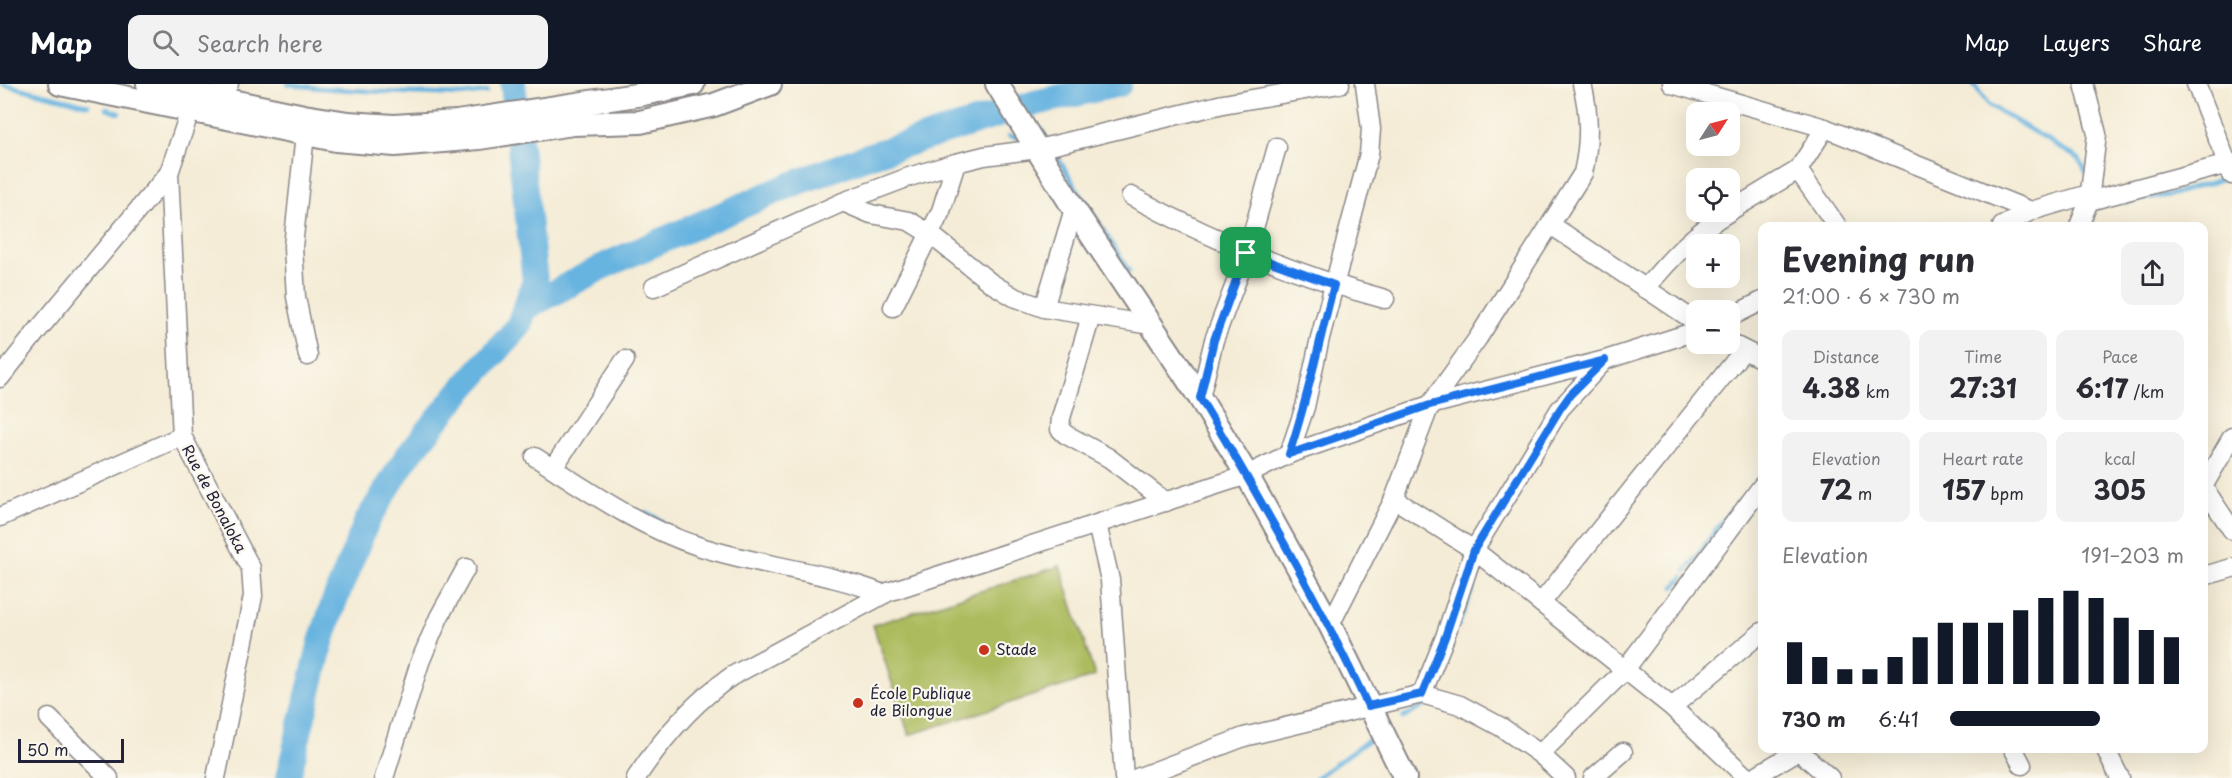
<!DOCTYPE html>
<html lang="en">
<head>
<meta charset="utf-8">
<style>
	body { margin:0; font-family:"Playpen Sans",sans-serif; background:#f2f2f3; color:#2b2b33; height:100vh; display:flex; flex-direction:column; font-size:22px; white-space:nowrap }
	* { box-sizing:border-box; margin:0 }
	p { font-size:20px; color:#7c7c81 }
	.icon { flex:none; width:33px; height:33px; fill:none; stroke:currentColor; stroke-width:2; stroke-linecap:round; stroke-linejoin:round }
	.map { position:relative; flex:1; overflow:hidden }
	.side { position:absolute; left:1758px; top:138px; width:450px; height:531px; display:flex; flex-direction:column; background:#fff; border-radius:12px; box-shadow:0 6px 24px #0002 }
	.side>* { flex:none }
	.needle { width:39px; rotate:54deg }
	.buttons { position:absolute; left:1686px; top:18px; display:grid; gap:12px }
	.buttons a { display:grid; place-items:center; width:54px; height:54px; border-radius:12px; background:#fff; box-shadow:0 6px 24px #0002; font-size:30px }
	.scale { position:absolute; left:18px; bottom:15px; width:106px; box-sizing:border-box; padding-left:6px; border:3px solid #22223b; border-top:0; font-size:16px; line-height:21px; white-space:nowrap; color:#22223b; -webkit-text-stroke:4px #fbf7ec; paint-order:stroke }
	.pin { position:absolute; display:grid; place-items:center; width:51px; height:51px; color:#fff; margin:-26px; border-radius:12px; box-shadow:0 3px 9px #0006 }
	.round { display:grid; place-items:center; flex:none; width:63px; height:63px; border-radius:12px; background:#f2f2f3 }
	.summary { display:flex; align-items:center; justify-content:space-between; height:102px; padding:0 24px }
	h1 { font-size:33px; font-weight:700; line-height:45px }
	.stats { display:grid; grid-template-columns:repeat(3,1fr); gap:9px; height:102px; padding:6px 24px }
	.stats div { display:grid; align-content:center; border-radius:12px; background:#f2f2f3; text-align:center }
	.stats b { font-size:26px; font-weight:700 }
	.stats small { font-size:16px; font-weight:400 }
	.stats p { font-size:16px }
	.chart { height:168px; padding:12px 24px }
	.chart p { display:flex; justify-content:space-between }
	.chart svg { width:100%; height:108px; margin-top:6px; stroke:#111827; stroke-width:6 }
	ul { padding:0 24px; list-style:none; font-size:20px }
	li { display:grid; grid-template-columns:96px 72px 1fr; align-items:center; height:45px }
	li i { height:15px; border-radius:8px; background:#111827 }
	header { display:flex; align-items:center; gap:36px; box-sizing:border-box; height:84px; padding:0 30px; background:#111827; color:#fff }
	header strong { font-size:28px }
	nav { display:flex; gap:33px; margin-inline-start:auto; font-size:21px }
	.search { width:420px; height:54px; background:#f2f2f3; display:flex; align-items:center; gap:15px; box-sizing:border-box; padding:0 21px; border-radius:12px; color:#7c7c81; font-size:22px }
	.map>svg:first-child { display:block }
	.green { fill:#acbb5d; stroke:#676e4c; stroke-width:1.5 }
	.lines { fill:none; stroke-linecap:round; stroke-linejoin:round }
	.stream { stroke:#67b4e0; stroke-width:4.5 }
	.river { stroke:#67b4e0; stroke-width:26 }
	.minor-casing { stroke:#8b8788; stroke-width:21 }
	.major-casing { stroke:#8b8788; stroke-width:26 }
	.minor { stroke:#fff; stroke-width:18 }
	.major { stroke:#fff; stroke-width:22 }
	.route-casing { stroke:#fff; stroke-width:12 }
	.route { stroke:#1a73e8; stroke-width:8 }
	.poi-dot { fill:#c8321e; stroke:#fbf7ec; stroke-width:2 }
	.labels { text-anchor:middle; stroke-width:4.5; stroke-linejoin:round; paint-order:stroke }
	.street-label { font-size:15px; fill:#22223b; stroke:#fbf7ec }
	.poi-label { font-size:15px; fill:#22223b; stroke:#fbf7ec; text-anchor:start }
</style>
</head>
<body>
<header>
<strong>Map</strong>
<div class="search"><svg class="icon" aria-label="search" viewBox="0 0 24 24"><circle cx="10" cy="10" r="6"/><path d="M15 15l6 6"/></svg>Search here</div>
<nav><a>Map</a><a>Layers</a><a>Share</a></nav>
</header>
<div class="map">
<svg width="2232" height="694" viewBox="0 0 2232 694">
	<rect width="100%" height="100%" fill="#fbf7ec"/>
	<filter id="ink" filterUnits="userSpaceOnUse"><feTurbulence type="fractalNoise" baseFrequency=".0167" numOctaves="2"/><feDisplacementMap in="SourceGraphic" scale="12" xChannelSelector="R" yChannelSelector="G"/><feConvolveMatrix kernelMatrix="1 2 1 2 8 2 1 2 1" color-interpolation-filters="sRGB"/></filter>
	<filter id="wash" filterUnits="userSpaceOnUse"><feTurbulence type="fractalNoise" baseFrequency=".008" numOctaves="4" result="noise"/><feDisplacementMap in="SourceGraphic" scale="24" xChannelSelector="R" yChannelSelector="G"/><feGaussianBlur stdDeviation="1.35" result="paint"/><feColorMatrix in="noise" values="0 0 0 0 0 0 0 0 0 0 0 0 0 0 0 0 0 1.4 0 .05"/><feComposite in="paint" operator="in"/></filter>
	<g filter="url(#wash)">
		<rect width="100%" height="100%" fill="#f4ecd6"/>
		<!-- green -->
		<polygon class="green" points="1060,482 1095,592 909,651 873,541"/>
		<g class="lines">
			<!-- stream -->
			<g class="stream">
				<polyline points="2,0 88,21"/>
				<polyline points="288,0 319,4 383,8"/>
				<polyline points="1973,0 1989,21 2079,75 2086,88"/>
				<polyline points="385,8 462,11 487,8"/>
				<polyline points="1023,14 1030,27"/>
				<polyline points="106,25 119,29"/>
				<polyline points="1041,45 1048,57"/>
				<polyline points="1009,52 1019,54"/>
				<polyline points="1054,68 1082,113"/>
				<polyline points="2117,115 2127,119 2140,115 2170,111 2229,93"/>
				<polyline points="1085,117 1129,187"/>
				<polyline points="646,428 662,437"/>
				<polyline points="1686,487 1721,439 1741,415"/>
				<polyline points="1674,503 1683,493"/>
				<polyline points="1458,542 1481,484"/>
				<polyline points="1403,634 1426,621 1430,616"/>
				<polyline points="1316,694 1373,653"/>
			</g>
			<!-- river -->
			<g class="river">
				<polyline points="525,224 606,181 788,102 865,73 1035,19 1119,0"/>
				<polyline points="288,694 321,558 334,518 367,437 406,374 458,310 518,243 535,197 513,0"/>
			</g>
		</g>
	</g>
	<g filter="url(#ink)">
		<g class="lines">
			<!-- minor casing -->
			<g class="minor-casing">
				<g id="minor">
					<polyline points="1672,0 1825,44 2031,127 2089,110"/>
					<polyline points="2196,0 2232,91"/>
					<polyline points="190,27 169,89 182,352 251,484 253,512 216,694"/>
					<path d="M 216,27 C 218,15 220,8 229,0"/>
					<polyline points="305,50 293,163 296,213 308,272"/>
					<polyline points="1798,86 1837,142"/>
					<path d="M 1131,112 C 1212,156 1296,191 1385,215"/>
					<polyline points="2089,117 2232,79"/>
					<polyline points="843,118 871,130 909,137 930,150 991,199 1014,213 1044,224 1151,241"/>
					<polyline points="1730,127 1798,86 1825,44"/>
					<polyline points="1551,141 1696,238"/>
					<polyline points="2002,142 2031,127"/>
					<polyline points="2079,142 2089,117 2097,50 2084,0"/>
					<polyline points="654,203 843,118 909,93 956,79 984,72 1038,65 1223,20 1340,0"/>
					<path d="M 1645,205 C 1670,175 1695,148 1729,128"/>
					<polyline points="893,223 941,127 956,79"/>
					<polyline points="1044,224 1074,125"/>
					<polyline points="1091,232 1061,334 1060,345 1065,350 1109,374 1166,418"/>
					<polyline points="1730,233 1762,217"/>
					<polyline points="1730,259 1762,275"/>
					<polyline points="0,294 38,246 169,89"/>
					<polyline points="1200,314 1214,256 1247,169 1277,63"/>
					<polyline points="1289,370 1305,323 1320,254 1369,70 1371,45 1365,0"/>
					<path d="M 535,373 C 587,406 639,443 698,462 C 758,482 826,487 883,510"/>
					<polyline points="553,384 625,276"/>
					<polyline points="2204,401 2232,353"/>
					<polyline points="2204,404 2232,446"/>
					<polyline points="1394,415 1474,466 1541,519 1672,623 1747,694"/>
					<polyline points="0,433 182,352"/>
					<polyline points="1097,440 1110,496 1124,694"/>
					<polyline points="2204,492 2232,484"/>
					<polyline points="1541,519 1743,267"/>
					<path d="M 1330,541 L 1394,415 L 1430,321 L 1478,254 L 1583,89 C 1590,58 1590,31 1582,0"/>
					<polyline points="1422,610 1445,553 1474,466 1560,325 1605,276"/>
					<polyline points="1672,623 1762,548"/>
					<polyline points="49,634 109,694"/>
					<polyline points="2013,664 2022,681"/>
					<polyline points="2105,664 2120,694"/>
					<polyline points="1799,667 1830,694"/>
					<polyline points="1540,670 1624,587 1762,402"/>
					<polyline points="384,694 420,578 439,533 466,484"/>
					<path d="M 636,694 C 662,655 693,618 732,592 L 888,508 L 1247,391 L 1289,370 L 1430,321 L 1605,276 L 1696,247"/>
					<polyline points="1137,694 1244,653 1422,610 1460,621 1501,643 1540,670 1566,694"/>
					<polyline points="1593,694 1623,668"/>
					<polyline points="1752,694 1803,664"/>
				</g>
			</g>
			<!-- major casing -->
			<g class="major-casing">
				<g id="major">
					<polyline points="60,0 336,56 395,61 479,54 573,40 640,38 714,21 770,0"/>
					<polyline points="148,0 304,32 348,39 394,42 457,38 643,10 693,0"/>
					<polyline points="997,0 1074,125 1200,314 1247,391 1330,541 1405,694"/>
				</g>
			</g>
			<!-- minor -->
			<use href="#minor" class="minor"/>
			<!-- major -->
			<use href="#major" class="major"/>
		</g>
	</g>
	<g class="lines" filter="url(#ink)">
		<!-- route casing -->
		<g class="route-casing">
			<path id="route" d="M 1246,169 L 1334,201 C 1319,257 1308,315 1289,370 L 1430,321 L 1605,276 L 1570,311 L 1560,325 L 1474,466 L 1445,553 L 1422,610 L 1368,622 C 1318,516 1261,415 1200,314 L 1214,256 Z"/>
		</g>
		<!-- route -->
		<use href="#route" class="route"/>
	</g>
	<!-- markers -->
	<g class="poi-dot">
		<circle cx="984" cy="566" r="6"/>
		<circle cx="858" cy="619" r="6"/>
	</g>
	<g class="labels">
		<!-- street labels -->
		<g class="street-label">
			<text transform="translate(214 415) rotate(62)" y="5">Rue de Bonaloka</text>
		</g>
		<!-- poi labels -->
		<g class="poi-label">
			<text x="996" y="571">Stade</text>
			<text x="870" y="615">École Publique<tspan x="870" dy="17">de Bilongue</tspan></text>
		</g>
	</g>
</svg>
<div class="buttons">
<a><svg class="needle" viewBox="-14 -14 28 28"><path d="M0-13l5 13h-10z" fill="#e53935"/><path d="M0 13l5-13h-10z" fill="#7c7c81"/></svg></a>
<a><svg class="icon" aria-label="locate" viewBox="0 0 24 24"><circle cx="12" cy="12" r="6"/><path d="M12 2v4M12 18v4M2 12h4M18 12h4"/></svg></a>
<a>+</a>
<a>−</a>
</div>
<div class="scale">50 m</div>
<div class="pin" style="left:1246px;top:169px;background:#1e9e55"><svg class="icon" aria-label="arrive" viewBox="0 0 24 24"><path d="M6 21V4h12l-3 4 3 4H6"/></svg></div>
<section class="side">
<div class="summary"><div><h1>Evening run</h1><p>21:00 · 6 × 730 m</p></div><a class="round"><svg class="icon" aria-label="share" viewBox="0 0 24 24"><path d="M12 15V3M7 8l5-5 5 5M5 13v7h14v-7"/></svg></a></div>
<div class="stats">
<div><p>Distance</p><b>4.38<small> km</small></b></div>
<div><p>Time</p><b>27:31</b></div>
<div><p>Pace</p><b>6:17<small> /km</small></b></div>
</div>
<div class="stats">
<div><p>Elevation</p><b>72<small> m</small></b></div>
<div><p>Heart rate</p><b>157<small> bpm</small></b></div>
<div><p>kcal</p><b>305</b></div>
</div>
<div class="chart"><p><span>Elevation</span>191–203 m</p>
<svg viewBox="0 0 160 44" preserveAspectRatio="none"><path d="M5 44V27M15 44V33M25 44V38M35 44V38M45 44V33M55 44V25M65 44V19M75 44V19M85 44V19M95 44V14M105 44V9M115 44V6M125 44V9M135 44V17M145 44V22M155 44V25"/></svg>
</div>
<ul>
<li><b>730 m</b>6:41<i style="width:64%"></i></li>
</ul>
</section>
</div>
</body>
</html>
